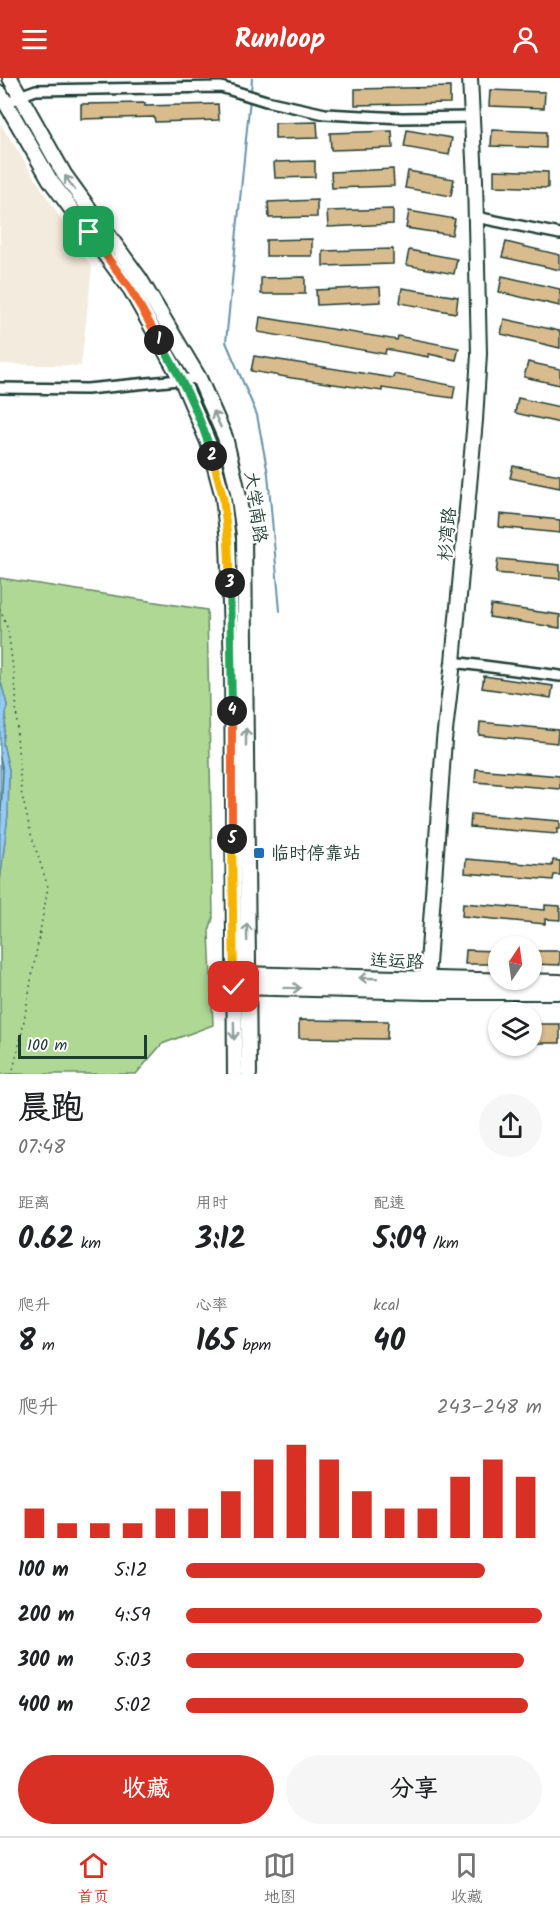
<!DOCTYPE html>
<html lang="zh">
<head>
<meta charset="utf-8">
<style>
	body { margin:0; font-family:Kalam,"LXGW WenKai TC",sans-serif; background:#f6f6f6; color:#202124; height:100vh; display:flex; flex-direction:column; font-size:22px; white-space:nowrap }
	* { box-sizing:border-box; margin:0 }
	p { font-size:20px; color:#757577 }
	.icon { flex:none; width:33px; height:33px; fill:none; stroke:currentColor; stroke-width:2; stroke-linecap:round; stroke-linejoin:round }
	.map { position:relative; height:996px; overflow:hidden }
	.side { display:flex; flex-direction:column; background:#fff; flex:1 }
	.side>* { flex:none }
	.needle { width:39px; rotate:13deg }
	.tools { position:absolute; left:488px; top:858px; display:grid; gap:12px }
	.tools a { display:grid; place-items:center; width:54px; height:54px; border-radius:50%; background:#fff; box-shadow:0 2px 4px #0004; font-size:30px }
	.scale { position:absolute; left:18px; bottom:15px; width:129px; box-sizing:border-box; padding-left:6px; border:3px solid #1f3d34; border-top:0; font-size:16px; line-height:21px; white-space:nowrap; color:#1f3d34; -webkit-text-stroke:4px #fff; paint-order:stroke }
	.pin { position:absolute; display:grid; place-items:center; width:51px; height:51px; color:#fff; margin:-26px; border-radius:12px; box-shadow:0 3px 9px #0006 }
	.km { position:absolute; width:30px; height:30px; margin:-15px; border-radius:50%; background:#222; color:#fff; font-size:16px; line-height:30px; text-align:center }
	.round { display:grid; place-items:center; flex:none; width:63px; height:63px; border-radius:32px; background:#f6f6f6 }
	.overview { display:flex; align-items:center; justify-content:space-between; height:102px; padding:0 18px }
	h1 { font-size:33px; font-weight:700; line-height:45px }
	.figures { display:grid; grid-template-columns:repeat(3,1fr); gap:9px; height:102px; padding:6px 18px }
	.figures div { display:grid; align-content:center }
	.figures b { font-size:30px; font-weight:700 }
	.figures small { font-size:16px; font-weight:400 }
	.figures p { font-size:16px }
	.chart { height:168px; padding:12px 18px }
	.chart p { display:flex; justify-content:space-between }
	.chart svg { width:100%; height:108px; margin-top:6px; stroke:#d93025; stroke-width:6 }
	.button { display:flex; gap:12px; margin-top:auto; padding:12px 18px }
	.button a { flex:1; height:69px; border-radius:36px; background:#d93025; color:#fff; font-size:24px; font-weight:700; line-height:69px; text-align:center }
	.button a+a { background:#f6f6f6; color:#202124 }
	ul { padding:0 18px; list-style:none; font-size:20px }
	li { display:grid; grid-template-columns:96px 72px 1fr; align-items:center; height:45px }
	li i { height:15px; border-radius:8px; background:#d93025 }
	header { display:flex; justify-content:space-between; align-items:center; height:78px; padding:0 18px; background:#d93025; color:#fff; font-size:27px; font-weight:700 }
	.menu { display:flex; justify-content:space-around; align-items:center; height:84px; border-top:2px solid #e0e0e0; background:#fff; font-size:16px; color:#757577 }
	.menu a { display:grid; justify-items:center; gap:3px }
	.menu .selected { color:#d93025 }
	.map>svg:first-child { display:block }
	.built { fill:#f3ebdd }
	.green { fill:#afd895; stroke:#678a64; stroke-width:1.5 }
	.water { fill:#95cbf3; stroke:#6692a7; stroke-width:1.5 }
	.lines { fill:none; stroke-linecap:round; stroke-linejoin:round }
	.shore { stroke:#4e7680; stroke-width:1.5 }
	.stream { stroke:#6692a7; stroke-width:2 }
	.building { fill:#d8bc8d; stroke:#1f3d34; stroke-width:1.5 }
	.street-casing { stroke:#1f3d34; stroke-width:14 }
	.secondary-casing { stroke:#1f3d34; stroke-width:18 }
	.path { stroke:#1f3d34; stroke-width:1.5; stroke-dasharray:1.5 4.5; stroke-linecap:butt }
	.street { stroke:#fff; stroke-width:9 }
	.secondary { stroke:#fff; stroke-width:14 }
	.oneway { stroke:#8f9e9a }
	.split-1-casing { stroke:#fff; stroke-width:12 }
	.split-2-casing { stroke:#fff; stroke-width:12 }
	.split-3-casing { stroke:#fff; stroke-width:12 }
	.split-4-casing { stroke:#fff; stroke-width:12 }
	.split-5-casing { stroke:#fff; stroke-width:12 }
	.split-6-casing { stroke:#fff; stroke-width:12 }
	.split-1 { stroke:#f0652b; stroke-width:8 }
	.split-2 { stroke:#22a559; stroke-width:8 }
	.split-3 { stroke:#f5b400; stroke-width:8 }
	.split-4 { stroke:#22a559; stroke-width:8 }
	.split-5 { stroke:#f0652b; stroke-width:8 }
	.split-6 { stroke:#f5b400; stroke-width:8 }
	.poi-dot { fill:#1f6fb2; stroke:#fff; stroke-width:2 }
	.labels { text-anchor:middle; stroke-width:4.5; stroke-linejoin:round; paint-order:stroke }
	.street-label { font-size:18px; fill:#1f3d34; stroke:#fff }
	.poi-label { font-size:18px; fill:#1f3d34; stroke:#fff; text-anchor:start }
</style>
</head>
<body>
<header><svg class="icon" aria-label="menu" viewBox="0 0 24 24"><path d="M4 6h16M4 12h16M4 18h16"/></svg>Runloop<svg class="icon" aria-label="person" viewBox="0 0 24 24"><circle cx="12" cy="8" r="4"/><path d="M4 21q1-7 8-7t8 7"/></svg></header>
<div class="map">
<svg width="560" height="996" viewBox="0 0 560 996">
	<rect width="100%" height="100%" fill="#fff"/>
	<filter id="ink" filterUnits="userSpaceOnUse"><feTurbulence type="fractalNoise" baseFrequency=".0167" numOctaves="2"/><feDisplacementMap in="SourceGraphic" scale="12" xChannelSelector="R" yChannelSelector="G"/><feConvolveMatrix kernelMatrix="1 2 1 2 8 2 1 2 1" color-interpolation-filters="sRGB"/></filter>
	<g filter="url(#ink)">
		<!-- built -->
		<polygon class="built" points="0,45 92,190 81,288 0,286"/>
		<!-- green -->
		<polygon class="green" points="0,500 207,532 213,840 209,853 213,947 162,966 136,996 0,996 0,804 8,736 9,692 3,666 7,627 0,601"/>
		<!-- water -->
		<polygon class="water" points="0,601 7,627 3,666 9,692 8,736 0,804"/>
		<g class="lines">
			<!-- shore -->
			<polyline class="shore" points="0,679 3,693 0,755"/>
			<!-- stream -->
			<g class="stream">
				<polyline points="251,14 252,0"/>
				<polyline points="250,20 226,264 257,337 268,396 280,533"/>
			</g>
		</g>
		<!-- building -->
		<g class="building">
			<polygon points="450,9 450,25 355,27 355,11"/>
			<polygon points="490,12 545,14 544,30 489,28"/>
			<polygon points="145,25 145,28 218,26 219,42 155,44 154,39 81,41 81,26"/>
			<polygon points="317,44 318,60 275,61 275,45"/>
			<polygon points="407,52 452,60 449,77 404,69"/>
			<polygon points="492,52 546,54 546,70 491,68"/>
			<polygon points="392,53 393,70 331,72 330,55"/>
			<polygon points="315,83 315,99 275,100 274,84"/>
			<polygon points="393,91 394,108 332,110 331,94"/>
			<polygon points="494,92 548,94 548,110 494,108"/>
			<polygon points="408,93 454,101 451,118 405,110"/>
			<polygon points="317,122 317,139 269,140 268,124"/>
			<polygon points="393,131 393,146 328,149 327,133"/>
			<polygon points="409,133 455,141 452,157 406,150"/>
			<polygon points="312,161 312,178 266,178 266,162"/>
			<polygon points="506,164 560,177 560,192 502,179"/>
			<polygon points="393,171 393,186 323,188 323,173"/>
			<polygon points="409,172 457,181 454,196 406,187"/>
			<polygon points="502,198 560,211 560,228 499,214"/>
			<polygon points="305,199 305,216 261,216 261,200"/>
			<polygon points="380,209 381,224 317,227 316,212"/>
			<polygon points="402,210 458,219 456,235 400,225"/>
			<polygon points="260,239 397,262 398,258 459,270 456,282 429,276 429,279 386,271 385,276 258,254"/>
			<polygon points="504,241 560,253 560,270 501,256"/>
			<polygon points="254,278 393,300 394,296 455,308 453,320 382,310 382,313 292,300 251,293"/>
			<polygon points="528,284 560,291 560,307 524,299"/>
			<polygon points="518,320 560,329 560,345 515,335"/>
			<polygon points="513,388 560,397 560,410 510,400"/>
			<polygon points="500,436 560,442 560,455 499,449"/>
			<polygon points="498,481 560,487 560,501 496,495"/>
			<polygon points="491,527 560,537 560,550 489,539"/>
			<polygon points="484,598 553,608 551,620 482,610"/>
			<polygon points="480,644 558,652 557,665 479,657"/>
			<polygon points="476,691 560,698 560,711 475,704"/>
			<polygon points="471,736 560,743 560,751 557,751 557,756 470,749"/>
			<polygon points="466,781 552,788 553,782 560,783 560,797 554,797 553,802 465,795"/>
			<polygon points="463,825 545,832 545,827 560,828 560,842 545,841 545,846 462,838"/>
			<polygon points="466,872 498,873 498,886 465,886"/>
			<polygon points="531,873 560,873 560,887 531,886"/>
			<polygon points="299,942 388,943 387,961 299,960"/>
			<rect x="531" y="946" width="29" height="19"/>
		</g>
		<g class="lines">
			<!-- street casing -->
			<g class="street-casing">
				<g id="street">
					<polyline points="6,27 19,18 36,12 221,9 266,23 325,36 402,40 472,39"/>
					<polyline points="476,139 560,156"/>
					<polyline points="0,310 87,311 199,300"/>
					<polyline points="453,584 560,598"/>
				</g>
			</g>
			<!-- secondary casing -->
			<g class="secondary-casing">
				<g id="secondary">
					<polyline points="10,0 64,96 140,201 199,300 225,359 238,414 244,457 249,996"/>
					<polyline points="0,15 50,102 131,212 182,303 208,364 223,419 228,463 232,589 235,996"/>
					<polyline points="239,896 560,904"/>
					<polyline points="239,909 426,914 560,914"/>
					<polyline points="426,914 444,662 453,584 475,342 479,276 475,102 470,0"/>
				</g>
			</g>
			<!-- path -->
			<polyline class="path" points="0,531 8,552 16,613 17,657 21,713 31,756 48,809 21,959 12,996"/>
			<!-- street -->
			<use href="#street" class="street"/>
			<!-- secondary -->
			<use href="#secondary" class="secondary"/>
		</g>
		<!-- one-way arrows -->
		<defs><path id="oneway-shaft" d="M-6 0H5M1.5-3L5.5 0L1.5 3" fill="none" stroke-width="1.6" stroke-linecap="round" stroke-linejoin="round" transform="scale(1.5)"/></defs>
		<g class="oneway">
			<use href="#oneway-shaft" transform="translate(70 105) rotate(-125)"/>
			<use href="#oneway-shaft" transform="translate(217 341) rotate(-114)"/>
			<use href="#oneway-shaft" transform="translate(246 659) rotate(-90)"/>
			<use href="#oneway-shaft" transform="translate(247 854) rotate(-91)"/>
			<use href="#oneway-shaft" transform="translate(368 900) rotate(-178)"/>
			<use href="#oneway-shaft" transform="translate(292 910) rotate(1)"/>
			<use href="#oneway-shaft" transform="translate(234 953) rotate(89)"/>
		</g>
	</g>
	<g class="lines" filter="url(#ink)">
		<!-- split-1 casing -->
		<g class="split-1-casing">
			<polyline id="split-1" points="89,154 131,212 159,262"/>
		</g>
		<!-- split-2 casing -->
		<g class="split-2-casing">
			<path id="split-2" d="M 159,262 C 180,299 201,337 212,378"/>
		</g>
		<!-- split-3 casing -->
		<g class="split-3-casing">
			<polyline id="split-3" points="212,378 223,419 228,463 230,505"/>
		</g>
		<!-- split-4 casing -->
		<g class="split-4-casing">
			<polyline id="split-4" points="230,505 232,633"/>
		</g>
		<!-- split-5 casing -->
		<g class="split-5-casing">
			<polyline id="split-5" points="232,633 232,761"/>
		</g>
		<!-- split-6 casing -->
		<g class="split-6-casing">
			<polyline id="split-6" points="232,761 234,909"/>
		</g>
		<!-- split-1 -->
		<use href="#split-1" class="split-1"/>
		<!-- split-2 -->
		<use href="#split-2" class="split-2"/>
		<!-- split-3 -->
		<use href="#split-3" class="split-3"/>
		<!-- split-4 -->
		<use href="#split-4" class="split-4"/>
		<!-- split-5 -->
		<use href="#split-5" class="split-5"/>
		<!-- split-6 -->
		<use href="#split-6" class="split-6"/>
	</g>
	<!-- markers -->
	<rect class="poi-dot" x="253" y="769" width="12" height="12" rx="3"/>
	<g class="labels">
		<!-- street labels -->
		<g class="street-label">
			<text transform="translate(256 429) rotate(82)" y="6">大学南路</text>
			<text transform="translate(447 456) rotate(-85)" y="6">杉湾路</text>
			<text transform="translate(397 883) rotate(2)" y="6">连运路</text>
		</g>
		<!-- poi labels -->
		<g class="poi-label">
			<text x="271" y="781">临时停靠站</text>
		</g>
	</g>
</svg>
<div class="tools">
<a><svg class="needle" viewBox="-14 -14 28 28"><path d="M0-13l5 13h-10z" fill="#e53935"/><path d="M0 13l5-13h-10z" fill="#757577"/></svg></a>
<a><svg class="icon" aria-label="layers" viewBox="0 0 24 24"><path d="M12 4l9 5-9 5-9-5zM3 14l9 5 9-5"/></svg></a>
</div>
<div class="scale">100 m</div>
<div class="pin" style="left:89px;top:154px;background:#1e9e55"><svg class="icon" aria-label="arrive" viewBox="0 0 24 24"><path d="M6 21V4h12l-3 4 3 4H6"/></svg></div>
<div class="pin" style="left:234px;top:909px;background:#d93025"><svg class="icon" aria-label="check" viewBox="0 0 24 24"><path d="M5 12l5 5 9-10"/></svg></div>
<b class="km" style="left:159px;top:262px">1</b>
<b class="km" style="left:212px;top:378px">2</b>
<b class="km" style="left:230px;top:505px">3</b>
<b class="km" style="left:232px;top:633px">4</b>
<b class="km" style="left:232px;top:761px">5</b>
</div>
<section class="side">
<div class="overview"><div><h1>晨跑</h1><p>07:48</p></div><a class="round"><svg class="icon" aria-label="share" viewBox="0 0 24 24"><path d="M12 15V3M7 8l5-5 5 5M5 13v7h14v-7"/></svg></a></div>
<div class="figures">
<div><p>距离</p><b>0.62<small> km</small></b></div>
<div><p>用时</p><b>3:12</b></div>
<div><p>配速</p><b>5:09<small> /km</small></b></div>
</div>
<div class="figures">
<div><p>爬升</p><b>8<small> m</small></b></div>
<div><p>心率</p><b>165<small> bpm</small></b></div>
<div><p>kcal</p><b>40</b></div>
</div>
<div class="chart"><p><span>爬升</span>243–248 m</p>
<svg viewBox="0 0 160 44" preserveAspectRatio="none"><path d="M5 44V32M15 44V38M25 44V38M35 44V38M45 44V32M55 44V32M65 44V25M75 44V12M85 44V6M95 44V12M105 44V25M115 44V32M125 44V32M135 44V19M145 44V12M155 44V19"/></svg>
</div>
<ul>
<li><b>100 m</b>5:12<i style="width:84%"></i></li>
<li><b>200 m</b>4:59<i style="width:100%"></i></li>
<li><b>300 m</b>5:03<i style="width:95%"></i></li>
<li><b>400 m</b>5:02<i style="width:96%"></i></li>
</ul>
<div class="button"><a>收藏</a><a>分享</a></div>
</section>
<nav class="menu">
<a class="selected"><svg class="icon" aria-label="home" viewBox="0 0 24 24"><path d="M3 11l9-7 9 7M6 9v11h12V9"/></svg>首页</a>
<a><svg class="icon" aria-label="map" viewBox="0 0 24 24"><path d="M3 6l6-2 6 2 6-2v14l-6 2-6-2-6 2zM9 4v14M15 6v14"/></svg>地图</a>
<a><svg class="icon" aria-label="saved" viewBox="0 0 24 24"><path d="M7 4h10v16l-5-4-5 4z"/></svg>收藏</a>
</nav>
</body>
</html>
